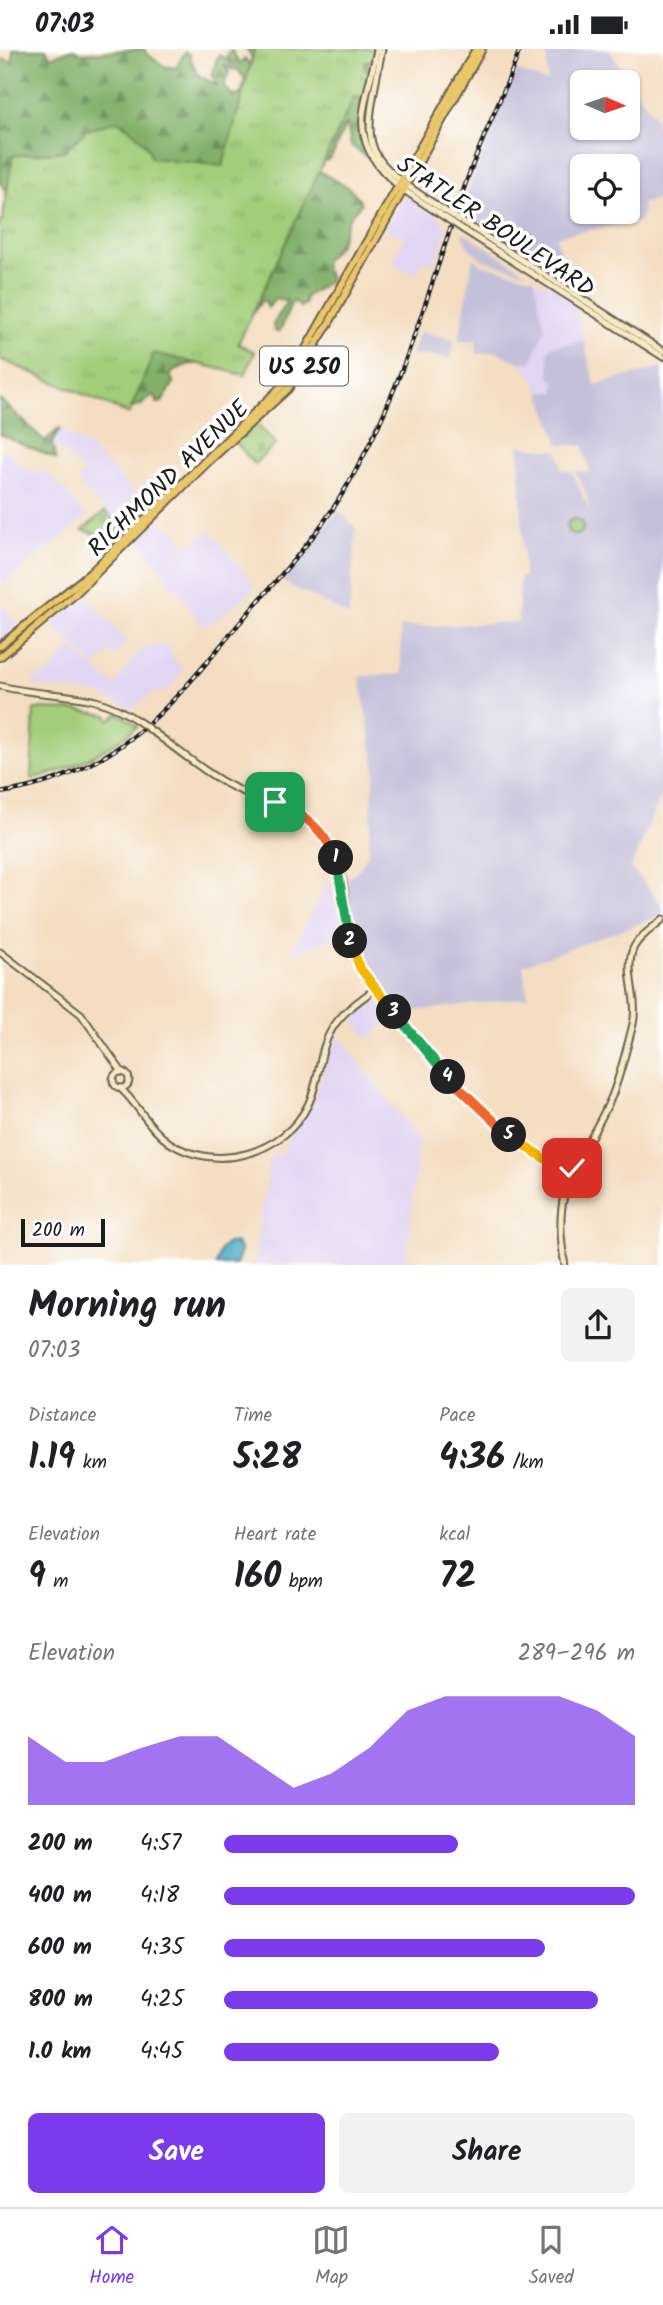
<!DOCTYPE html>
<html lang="en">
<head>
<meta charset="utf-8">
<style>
	body { margin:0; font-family:Kalam,sans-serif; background:#f2f2f2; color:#202124; height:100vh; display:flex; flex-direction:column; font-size:26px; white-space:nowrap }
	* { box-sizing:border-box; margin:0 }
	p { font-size:23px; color:#757577 }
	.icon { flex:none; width:38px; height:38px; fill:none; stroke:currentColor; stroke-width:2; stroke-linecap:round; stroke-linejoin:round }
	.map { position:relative; height:1216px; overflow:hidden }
	.details { display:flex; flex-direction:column; background:#fff; flex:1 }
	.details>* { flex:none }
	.needle { width:46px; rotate:92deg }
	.fabs { position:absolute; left:570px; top:21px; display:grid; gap:14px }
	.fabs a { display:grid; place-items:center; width:70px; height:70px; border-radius:10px; background:#fff; box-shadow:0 2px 5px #0004; font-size:35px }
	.scale { position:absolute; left:21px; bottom:18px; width:84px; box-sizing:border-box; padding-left:7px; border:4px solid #1c1c1c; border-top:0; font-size:19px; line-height:24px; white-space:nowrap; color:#1c1c1c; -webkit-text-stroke:5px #fff; paint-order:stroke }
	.pin { position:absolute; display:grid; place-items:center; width:60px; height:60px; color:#fff; margin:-30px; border-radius:14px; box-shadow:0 4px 10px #0006 }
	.km { position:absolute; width:35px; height:35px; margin:-18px; border-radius:50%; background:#222; color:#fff; font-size:19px; line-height:35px; text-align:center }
	.round { display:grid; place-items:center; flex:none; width:74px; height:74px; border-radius:10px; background:#f2f2f2 }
	.headline { display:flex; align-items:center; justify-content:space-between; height:119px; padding:0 28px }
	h1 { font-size:38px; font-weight:600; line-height:52px }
	.metrics { display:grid; grid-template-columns:repeat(3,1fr); gap:10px; height:119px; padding:7px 28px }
	.metrics div { display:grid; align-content:center }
	.metrics b { font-size:35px; font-weight:600 }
	.metrics small { font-size:19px; font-weight:400 }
	.metrics p { font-size:19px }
	.chart { height:196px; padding:14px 28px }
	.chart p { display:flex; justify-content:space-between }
	.chart svg { width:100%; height:126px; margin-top:7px; fill:#7c3aed; opacity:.7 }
	.button { display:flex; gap:14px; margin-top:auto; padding:14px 28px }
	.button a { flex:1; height:80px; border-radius:10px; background:#7c3aed; color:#fff; font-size:28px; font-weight:600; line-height:80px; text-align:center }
	.button a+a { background:#f2f2f2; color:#202124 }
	ul { padding:0 28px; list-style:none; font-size:23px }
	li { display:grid; grid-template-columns:112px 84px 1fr; align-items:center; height:52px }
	li i { height:18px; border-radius:9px; background:#7c3aed }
	.status { display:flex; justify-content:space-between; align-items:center; height:49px; padding:0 35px; background:#fff; direction:ltr }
	.status svg { height:19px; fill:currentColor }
	.tab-bar { display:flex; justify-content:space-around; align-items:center; height:98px; border-top:2px solid #e0e0e0; background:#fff; font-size:19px; color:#757577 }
	.tab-bar a { display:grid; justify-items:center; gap:4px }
	.tab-bar .active { color:#7c3aed }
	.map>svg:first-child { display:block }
	.built { fill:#e2d4f3 }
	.industrial { fill:#c5c0da; fill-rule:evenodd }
	.grass { fill:#a3cd79; stroke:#60744a; stroke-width:2 }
	.forest { fill:url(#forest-firs); stroke:#4f6642; stroke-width:2 }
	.cemetery { fill:url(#cemetery-stones); stroke:#60744a; stroke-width:2 }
	.park { fill:url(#park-tufts); stroke:#60744a; stroke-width:2 }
	.water { fill:url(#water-waves); stroke:#2e626e; stroke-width:2 }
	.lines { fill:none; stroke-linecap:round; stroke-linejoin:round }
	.secondary-casing { stroke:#686055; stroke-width:9 }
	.primary-casing { stroke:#686055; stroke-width:10 }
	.secondary { stroke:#f7e9c3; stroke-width:5 }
	.primary { stroke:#eac769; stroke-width:6 }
	.rail-casing { stroke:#1c1c1c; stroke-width:4.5 }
	.rail { stroke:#fff; stroke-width:2; stroke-dasharray:5; stroke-linecap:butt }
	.secondary-bridge-casing { stroke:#686055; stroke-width:9; stroke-linecap:butt }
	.secondary-bridge { stroke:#f7e9c3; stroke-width:5 }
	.split-1-casing { stroke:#fff; stroke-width:14 }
	.split-2-casing { stroke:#fff; stroke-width:14 }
	.split-3-casing { stroke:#fff; stroke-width:14 }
	.split-4-casing { stroke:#fff; stroke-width:14 }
	.split-5-casing { stroke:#fff; stroke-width:14 }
	.split-6-casing { stroke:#fff; stroke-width:14 }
	.split-1 { stroke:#f0652b; stroke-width:9 }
	.split-2 { stroke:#22a559; stroke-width:9 }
	.split-3 { stroke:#f5b400; stroke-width:9 }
	.split-4 { stroke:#22a559; stroke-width:9 }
	.split-5 { stroke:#f0652b; stroke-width:9 }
	.split-6 { stroke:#f5b400; stroke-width:9 }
	.labels { text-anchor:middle; stroke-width:7; stroke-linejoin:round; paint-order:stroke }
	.shield { fill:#fff; stroke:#606060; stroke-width:2 }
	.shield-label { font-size:23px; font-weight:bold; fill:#1c1c1c }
	.street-label { font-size:24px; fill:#1c1c1c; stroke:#fff }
</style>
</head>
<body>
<div class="status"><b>07:03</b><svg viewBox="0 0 49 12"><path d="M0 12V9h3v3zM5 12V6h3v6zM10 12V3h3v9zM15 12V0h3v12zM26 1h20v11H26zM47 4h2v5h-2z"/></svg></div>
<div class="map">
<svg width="663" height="1217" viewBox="0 0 663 1217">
	<defs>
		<pattern id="forest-firs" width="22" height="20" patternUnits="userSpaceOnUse" patternTransform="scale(1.75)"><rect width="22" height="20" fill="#82b069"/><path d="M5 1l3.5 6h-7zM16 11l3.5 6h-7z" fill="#6a8e56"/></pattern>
		<pattern id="cemetery-stones" width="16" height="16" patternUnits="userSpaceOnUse" patternTransform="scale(1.75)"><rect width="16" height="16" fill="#a3cd79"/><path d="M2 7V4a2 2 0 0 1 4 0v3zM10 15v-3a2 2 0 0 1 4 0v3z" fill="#8caf68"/></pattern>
		<pattern id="park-tufts" width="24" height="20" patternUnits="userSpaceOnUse" patternTransform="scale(1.75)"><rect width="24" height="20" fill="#a3cd79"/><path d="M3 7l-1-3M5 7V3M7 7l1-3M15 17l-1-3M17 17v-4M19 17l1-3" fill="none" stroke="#8caf68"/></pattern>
		<pattern id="water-waves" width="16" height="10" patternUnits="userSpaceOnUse" patternTransform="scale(1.75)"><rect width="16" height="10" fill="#40a9c0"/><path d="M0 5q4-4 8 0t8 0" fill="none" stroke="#35899b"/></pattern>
	</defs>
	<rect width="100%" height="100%" fill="#fff"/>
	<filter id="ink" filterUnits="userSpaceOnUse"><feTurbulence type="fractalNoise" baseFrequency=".0143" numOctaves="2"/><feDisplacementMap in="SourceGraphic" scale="14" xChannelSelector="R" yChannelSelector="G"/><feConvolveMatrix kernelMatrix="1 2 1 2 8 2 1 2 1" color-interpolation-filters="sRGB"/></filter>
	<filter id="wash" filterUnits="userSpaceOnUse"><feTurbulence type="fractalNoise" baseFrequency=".00686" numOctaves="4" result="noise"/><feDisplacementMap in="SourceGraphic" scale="28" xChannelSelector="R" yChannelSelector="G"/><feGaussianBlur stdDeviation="1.57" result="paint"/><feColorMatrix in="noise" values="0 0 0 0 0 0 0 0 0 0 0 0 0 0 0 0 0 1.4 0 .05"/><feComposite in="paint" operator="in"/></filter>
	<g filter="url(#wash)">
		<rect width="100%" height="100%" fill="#f4ddc0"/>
		<!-- built -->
		<g class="built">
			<polygon points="410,148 440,168 446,180 435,215 421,212 418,225 392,216 404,188 385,180 401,150"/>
			<polygon points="566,225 584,292 551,297 555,344 540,343 532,326 519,313 531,312 545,280 534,229 547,237"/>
			<polygon points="61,382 89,398 149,458 126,482 81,437 77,431 84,423 52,394"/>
			<polygon points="7,400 27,423 50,425 87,467 0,538 0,406"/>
			<polygon points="158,471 179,487 185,498 210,481 253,534 253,542 210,575 201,576 139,490"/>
			<polygon points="82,543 127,592 115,605 107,604 96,618 50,573"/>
			<polygon points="0,553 19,577 0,591"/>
			<polygon points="147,597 171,597 170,606 184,621 164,645 156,642 131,660 102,646 32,636 33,631 51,622 71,599 114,636 139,602"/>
			<polygon points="328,830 345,885 292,905 291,904"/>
			<polygon points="372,949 378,957 382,954 392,966 369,991 355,973 354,963"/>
			<polygon points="336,984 419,1091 405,1216 254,1216 270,1107 285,1102 287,1091 311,1060"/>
		</g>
		<!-- industrial -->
		<g class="industrial">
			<path d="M 547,0 L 608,0 L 654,67 L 663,108 L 663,150 L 643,154 L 641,172 L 556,187 L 565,222 L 553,229 L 459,166 L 509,35 L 518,22 L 547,33 ZM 583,33 L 628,33 L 628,79 L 583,79 ZM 583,117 L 628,117 L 628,163 L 583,163 Z"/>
			<polygon points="462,184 466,185 527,224 483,211 467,197"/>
			<polygon points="473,208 481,215 534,229 545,280 531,313 519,313 497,303 477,305 476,291 459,293"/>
			<polygon points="419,283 454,290 451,309 411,306"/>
			<polygon points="584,292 595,336 663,318 663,743 631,818 663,858 663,866 523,916 528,948 399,964 361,915 364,914 350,859 348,829 361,818 368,805 375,716 360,627 402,625 400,578 518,573 520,528 524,528 519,397 558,402 562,421 572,422 590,463 585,441 575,422 590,423 583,397 559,395 540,343 555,343 555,332 550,328 548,304 551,297"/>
			<polygon points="338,461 356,479 349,567 282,532"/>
		</g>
		<!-- grass -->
		<path class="grass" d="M 34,660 L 76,661 L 107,666 L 110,671 L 119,664 L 138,677 C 105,704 72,720 31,731 Z"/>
		<!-- forest -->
		<g class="forest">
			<path d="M 13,0 L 46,0 L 51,8 L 73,0 L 81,4 L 145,0 L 145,3 L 163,17 L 176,19 L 185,3 L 189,5 L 197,25 L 216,36 L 212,25 L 218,6 L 226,9 L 234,21 L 225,17 L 229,23 L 224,37 L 234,48 L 241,45 L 245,30 L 227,7 L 231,0 L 239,15 L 245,10 L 251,16 L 251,6 L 246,0 L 370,0 C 370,37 350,68 364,106 L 351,96 L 347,75 C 337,87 339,101 327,112 L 317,108 L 312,117 C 327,130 355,135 361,155 L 349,168 L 339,196 L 324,212 L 325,221 L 331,231 L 305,248 L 305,255 L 300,258 L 295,252 L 291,255 L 280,282 L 275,282 L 273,276 L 287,252 L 275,250 L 268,259 L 265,252 L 261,252 L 235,294 L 245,326 C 219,320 191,304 170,326 L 174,334 L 162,353 L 157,354 L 156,348 L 153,346 L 141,356 L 127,361 L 0,305 L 0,172 L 3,171 L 6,142 L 0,134 L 1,81 L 4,80 L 0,66 L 0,13 L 4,10 L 13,13 Z"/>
			<polygon points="0,350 45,392 61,378 52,394 56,410 0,385"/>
		</g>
		<!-- cemetery -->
		<g class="cemetery">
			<polygon points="256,374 276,395 254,415 235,392"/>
			<polygon points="105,462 125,482 109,499 98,486 83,481"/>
			<circle cx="575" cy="478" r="8"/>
		</g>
		<!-- park -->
		<path class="park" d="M 255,0 L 375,0 L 373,11 L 366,12 L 364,19 L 370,23 L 364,50 L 354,48 L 238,295 L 255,303 L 245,326 L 154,304 L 129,365 L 0,310 L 0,172 L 3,171 L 12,107 L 64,102 L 87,81 L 116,72 C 130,77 149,95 151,109 L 223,117 Z"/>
		<!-- water -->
		<polygon class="water" points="236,1193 241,1202 236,1216 216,1216 220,1201 227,1194"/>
	</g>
	<g filter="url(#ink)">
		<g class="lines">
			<!-- secondary casing -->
			<g class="secondary-casing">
				<g id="secondary">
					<path d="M 377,0 C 373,22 366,43 363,65 C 358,117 405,142 443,167"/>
					<path d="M 382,0 C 364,99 354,104 444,161"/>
					<polyline points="466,175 663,302"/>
					<polyline points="464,181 663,308"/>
					<path d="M 0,637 C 55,651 90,638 141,674"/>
					<path d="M 152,682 C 177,700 201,721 227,735 C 270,759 312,754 335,807 C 355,852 336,886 371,935 C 433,1013 483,1072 569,1126"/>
					<polyline points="0,903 81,965 122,1023"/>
					<circle cx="121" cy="1031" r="8"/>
					<path d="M 120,1039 C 139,1056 148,1079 170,1094 C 216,1124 284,1105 308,1056 C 320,1032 318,1003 332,980 C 342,963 360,951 375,940"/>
					<path d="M 565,1217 C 549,1131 581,1117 612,1047 C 621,1024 627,998 633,975 C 639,950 624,923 633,900 C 638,888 653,879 663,870"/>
				</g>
			</g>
			<!-- primary casing -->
			<g class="primary-casing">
				<g id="primary">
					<polyline points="0,597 90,524 288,331 476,0"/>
					<polyline points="0,608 72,548 209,412 288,340 329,274 482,0"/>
				</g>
			</g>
			<!-- secondary -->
			<use href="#secondary" class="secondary"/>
			<!-- primary -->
			<use href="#primary" class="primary"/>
			<!-- rail casing -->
			<g class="rail-casing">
				<path id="rail" d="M 0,744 C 112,727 165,665 232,583 C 270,537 314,493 344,442 C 403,344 430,234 468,128 C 484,84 505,43 520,0"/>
			</g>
			<!-- rail -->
			<use href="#rail" class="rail"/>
			<!-- secondary-bridge casing -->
			<g class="secondary-bridge-casing">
				<g id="secondary-bridge">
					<polyline points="444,161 466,175"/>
					<polyline points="443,167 464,181"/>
					<polyline points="141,674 152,682"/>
				</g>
			</g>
			<!-- secondary-bridge -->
			<use href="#secondary-bridge" class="secondary-bridge"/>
		</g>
	</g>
	<g class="lines" filter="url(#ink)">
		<!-- split-1 casing -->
		<g class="split-1-casing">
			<path id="split-1" d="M 275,753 C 304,763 324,782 336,809"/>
		</g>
		<!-- split-2 casing -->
		<g class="split-2-casing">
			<polyline id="split-2" points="336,809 350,892"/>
		</g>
		<!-- split-3 casing -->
		<g class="split-3-casing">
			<polyline id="split-3" points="350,892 360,919 394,963"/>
		</g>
		<!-- split-4 casing -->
		<g class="split-4-casing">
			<polyline id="split-4" points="394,963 448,1028"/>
		</g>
		<!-- split-5 casing -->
		<g class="split-5-casing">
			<polyline id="split-5" points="448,1028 509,1086"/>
		</g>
		<!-- split-6 casing -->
		<g class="split-6-casing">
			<polyline id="split-6" points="509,1086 569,1126 572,1119"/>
		</g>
		<!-- split-1 -->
		<use href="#split-1" class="split-1"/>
		<!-- split-2 -->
		<use href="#split-2" class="split-2"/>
		<!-- split-3 -->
		<use href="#split-3" class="split-3"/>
		<!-- split-4 -->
		<use href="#split-4" class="split-4"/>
		<!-- split-5 -->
		<use href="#split-5" class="split-5"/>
		<!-- split-6 -->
		<use href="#split-6" class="split-6"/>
	</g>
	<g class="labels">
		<!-- shield labels -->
		<rect class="shield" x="260" y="297.5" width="88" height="39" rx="5"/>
		<g class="shield-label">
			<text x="304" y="325">US 250</text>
		</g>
		<!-- street labels -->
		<g class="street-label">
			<text transform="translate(496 177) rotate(34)" y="8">STATLER BOULEVARD</text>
			<text transform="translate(168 429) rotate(-44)" y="8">RICHMOND AVENUE</text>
		</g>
	</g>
</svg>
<div class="fabs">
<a><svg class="needle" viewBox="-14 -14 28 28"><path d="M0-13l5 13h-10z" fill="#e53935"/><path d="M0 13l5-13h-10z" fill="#757577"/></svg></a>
<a><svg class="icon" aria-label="locate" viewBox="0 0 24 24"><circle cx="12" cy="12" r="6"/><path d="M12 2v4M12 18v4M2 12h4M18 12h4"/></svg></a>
</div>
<div class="scale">200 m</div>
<div class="pin" style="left:275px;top:753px;background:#1e9e55"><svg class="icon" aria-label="arrive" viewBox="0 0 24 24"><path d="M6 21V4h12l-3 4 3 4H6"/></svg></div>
<div class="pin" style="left:572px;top:1119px;background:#d93025"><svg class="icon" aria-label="check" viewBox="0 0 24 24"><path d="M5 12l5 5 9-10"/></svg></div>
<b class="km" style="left:336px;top:809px">1</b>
<b class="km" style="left:350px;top:892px">2</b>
<b class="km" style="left:394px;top:963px">3</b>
<b class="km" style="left:448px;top:1028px">4</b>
<b class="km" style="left:509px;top:1086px">5</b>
</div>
<section class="details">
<div class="headline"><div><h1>Morning run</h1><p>07:03</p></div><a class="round"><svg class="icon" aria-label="share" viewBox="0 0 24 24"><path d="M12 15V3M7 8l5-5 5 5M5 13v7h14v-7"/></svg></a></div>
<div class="metrics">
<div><p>Distance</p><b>1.19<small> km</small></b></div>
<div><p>Time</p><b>5:28</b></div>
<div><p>Pace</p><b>4:36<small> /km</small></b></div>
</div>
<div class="metrics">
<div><p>Elevation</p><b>9<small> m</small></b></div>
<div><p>Heart rate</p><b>160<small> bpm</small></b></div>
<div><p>kcal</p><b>72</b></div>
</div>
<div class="chart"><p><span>Elevation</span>289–296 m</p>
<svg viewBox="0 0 160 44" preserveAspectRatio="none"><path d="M0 44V20L10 29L20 29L30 24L40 20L50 20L60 29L70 38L80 33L90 24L100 11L110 6L120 6L130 6L140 6L150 11L160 20V44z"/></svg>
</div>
<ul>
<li><b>200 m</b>4:57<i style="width:57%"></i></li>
<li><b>400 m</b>4:18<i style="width:100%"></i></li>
<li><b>600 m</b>4:35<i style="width:78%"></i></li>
<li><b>800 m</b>4:25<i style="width:91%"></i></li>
<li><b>1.0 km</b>4:45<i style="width:67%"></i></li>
</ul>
<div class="button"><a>Save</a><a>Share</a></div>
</section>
<nav class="tab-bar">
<a class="active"><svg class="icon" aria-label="home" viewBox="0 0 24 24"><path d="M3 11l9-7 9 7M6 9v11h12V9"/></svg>Home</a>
<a><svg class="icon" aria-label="map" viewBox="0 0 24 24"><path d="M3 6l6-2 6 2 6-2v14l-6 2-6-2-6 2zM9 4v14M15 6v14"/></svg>Map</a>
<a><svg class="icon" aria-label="saved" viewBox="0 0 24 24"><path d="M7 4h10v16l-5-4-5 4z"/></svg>Saved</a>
</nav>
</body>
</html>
